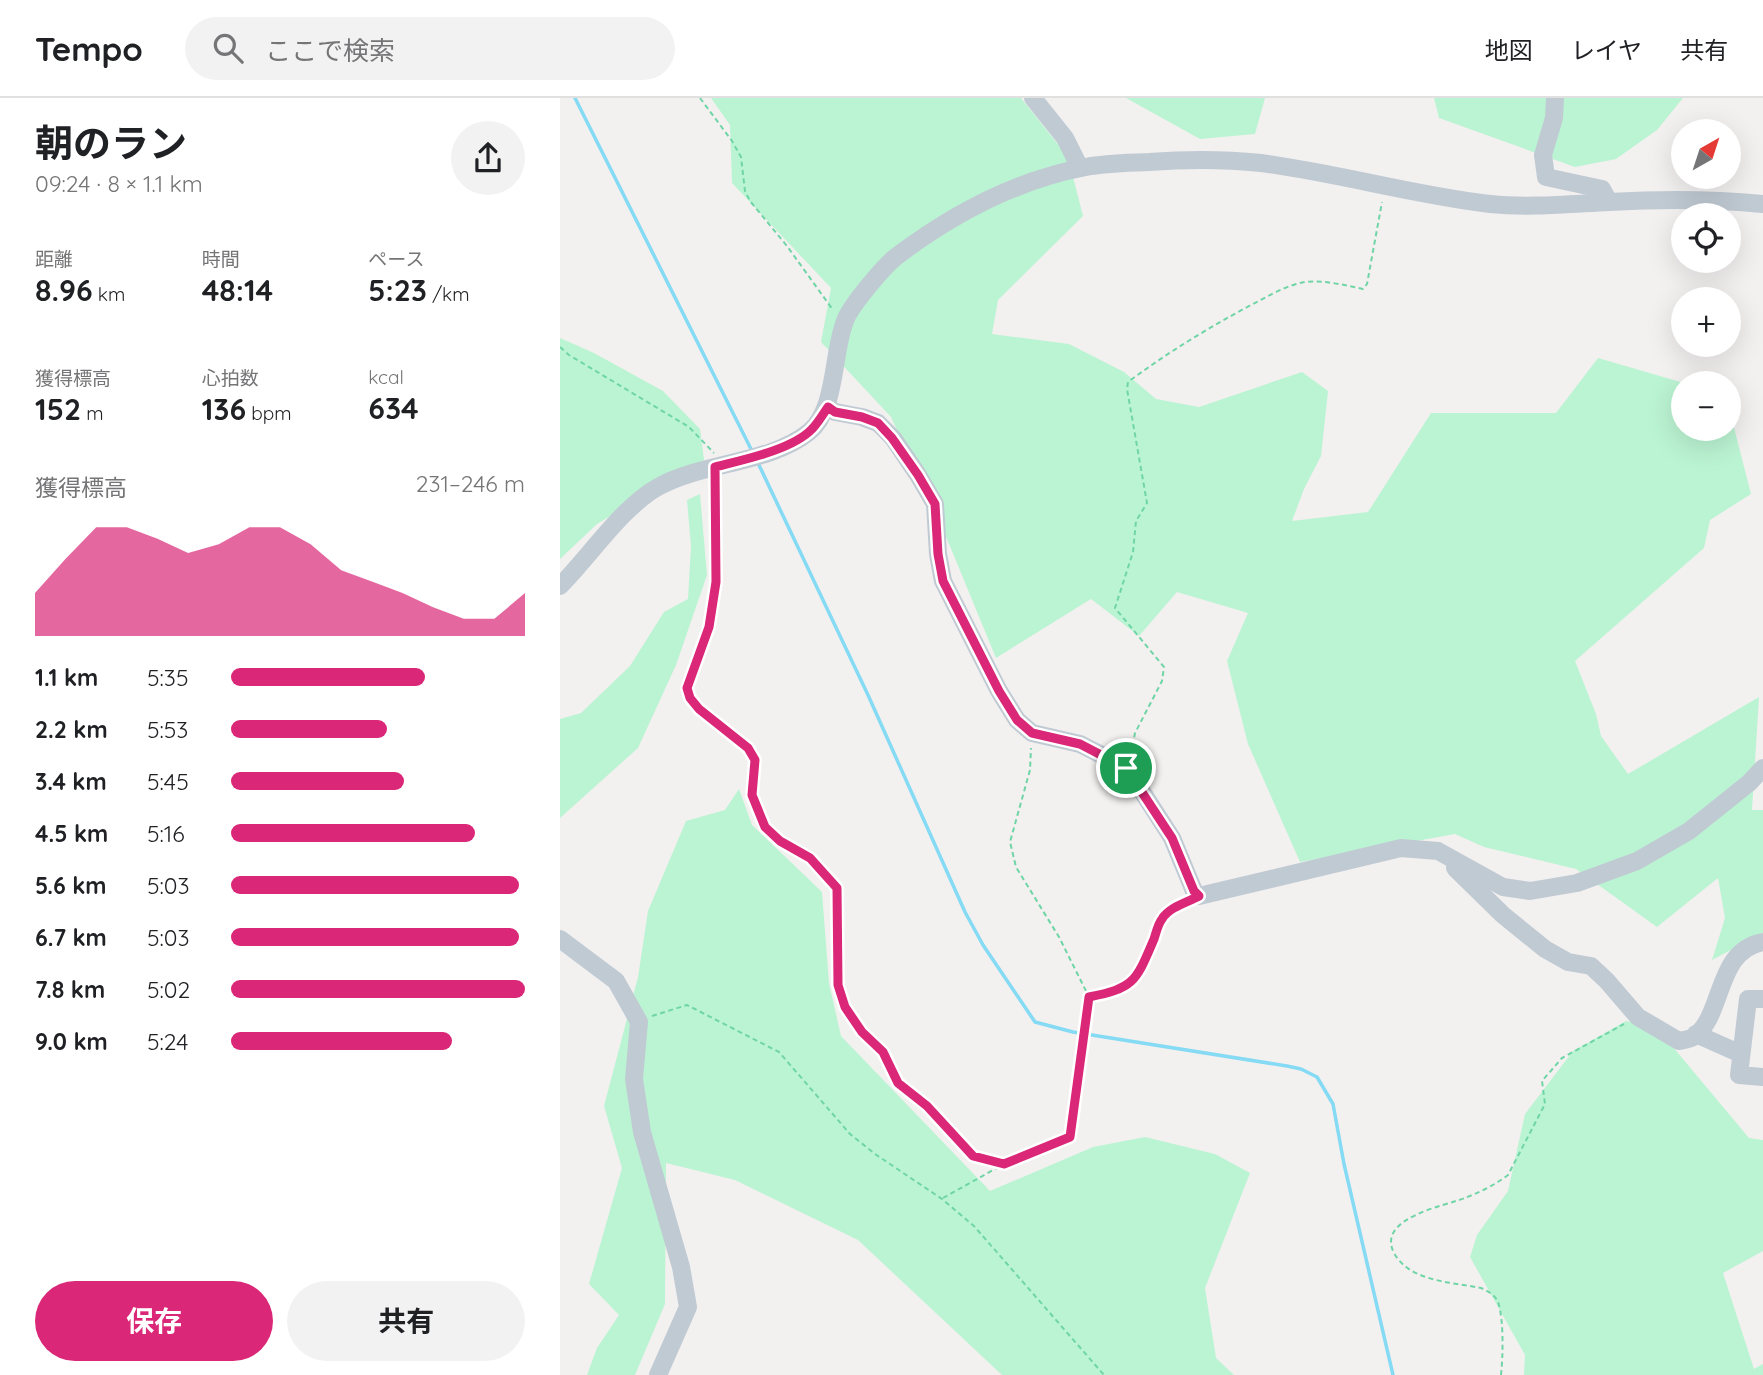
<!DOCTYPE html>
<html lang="ja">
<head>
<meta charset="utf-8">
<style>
	body { margin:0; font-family:Quicksand,"Noto Sans JP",sans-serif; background:#f2f2f2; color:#202124; height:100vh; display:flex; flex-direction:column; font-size:26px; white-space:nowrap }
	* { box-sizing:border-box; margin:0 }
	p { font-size:23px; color:#757577 }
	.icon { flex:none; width:38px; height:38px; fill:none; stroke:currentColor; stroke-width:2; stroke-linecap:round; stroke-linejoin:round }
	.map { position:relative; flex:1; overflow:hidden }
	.side { display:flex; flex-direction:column; background:#fff; width:560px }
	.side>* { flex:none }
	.needle { width:46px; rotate:39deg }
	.controls { position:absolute; left:1111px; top:21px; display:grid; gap:14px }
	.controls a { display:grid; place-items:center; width:70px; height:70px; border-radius:50%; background:#fff; box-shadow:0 7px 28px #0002; font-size:35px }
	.pin { position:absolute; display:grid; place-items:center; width:60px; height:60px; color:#fff; margin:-30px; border:4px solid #fff; border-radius:50%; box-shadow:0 2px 7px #0007 }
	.round { display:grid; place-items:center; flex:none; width:74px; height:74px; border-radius:37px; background:#f2f2f2 }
	.headline { display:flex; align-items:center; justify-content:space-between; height:119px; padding:0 35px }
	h1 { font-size:38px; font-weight:700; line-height:52px }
	.stats { display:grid; grid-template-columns:repeat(3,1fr); gap:10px; height:119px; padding:7px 35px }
	.stats div { display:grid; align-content:center }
	.stats b { font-size:30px; font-weight:700 }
	.stats small { font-size:19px; font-weight:400 }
	.stats p { font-size:19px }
	.chart { height:196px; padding:14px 35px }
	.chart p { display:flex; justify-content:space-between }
	.chart svg { width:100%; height:126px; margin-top:7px; fill:#db2777; opacity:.7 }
	.primary-button { display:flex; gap:14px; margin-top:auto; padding:14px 35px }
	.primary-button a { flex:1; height:80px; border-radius:42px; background:#db2777; color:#fff; font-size:28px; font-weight:700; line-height:80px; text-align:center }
	.primary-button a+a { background:#f2f2f2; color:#202124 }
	ul { padding:0 35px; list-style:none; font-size:23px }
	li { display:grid; grid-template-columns:112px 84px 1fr; align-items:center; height:52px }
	li i { height:18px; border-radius:9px; background:#db2777 }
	header { display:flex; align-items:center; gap:42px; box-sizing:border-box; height:98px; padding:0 35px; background:#fff; border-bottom:2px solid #e0e0e0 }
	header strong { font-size:33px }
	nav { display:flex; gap:38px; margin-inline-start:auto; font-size:24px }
	.search { width:490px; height:63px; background:#f2f2f2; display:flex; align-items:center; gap:18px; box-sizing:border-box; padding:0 24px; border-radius:38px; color:#757577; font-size:26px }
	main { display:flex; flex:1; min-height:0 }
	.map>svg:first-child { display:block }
	.green { fill:#bbf4d3 }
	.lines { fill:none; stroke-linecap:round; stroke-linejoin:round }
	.stream { stroke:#85daf4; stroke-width:3.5 }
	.path { stroke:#70d5a6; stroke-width:2; stroke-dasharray:5 3.5; stroke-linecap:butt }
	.minor { stroke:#c0cad3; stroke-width:18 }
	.route-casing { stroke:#fff; stroke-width:14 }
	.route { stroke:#db2777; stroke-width:9 }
</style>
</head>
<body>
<header>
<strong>Tempo</strong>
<div class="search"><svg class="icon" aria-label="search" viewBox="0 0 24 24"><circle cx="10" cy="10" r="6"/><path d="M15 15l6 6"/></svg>ここで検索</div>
<nav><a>地図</a><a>レイヤ</a><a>共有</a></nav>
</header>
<main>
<section class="side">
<div class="headline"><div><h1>朝のラン</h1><p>09:24 · 8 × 1.1 km</p></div><a class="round"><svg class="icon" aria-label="share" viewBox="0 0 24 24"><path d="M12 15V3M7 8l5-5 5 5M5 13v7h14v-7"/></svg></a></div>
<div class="stats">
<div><p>距離</p><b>8.96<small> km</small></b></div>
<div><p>時間</p><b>48:14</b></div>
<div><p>ペース</p><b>5:23<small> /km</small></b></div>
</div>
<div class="stats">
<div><p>獲得標高</p><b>152<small> m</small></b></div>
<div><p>心拍数</p><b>136<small> bpm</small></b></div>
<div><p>kcal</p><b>634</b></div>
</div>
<div class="chart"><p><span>獲得標高</span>231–246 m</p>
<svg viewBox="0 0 160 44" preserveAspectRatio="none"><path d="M0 44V29L10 17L20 6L30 6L40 10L50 15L60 12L70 6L80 6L90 12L100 21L110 25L120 29L130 34L140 38L150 38L160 29V44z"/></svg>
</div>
<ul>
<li><b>1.1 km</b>5:35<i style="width:66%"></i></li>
<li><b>2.2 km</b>5:53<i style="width:53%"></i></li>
<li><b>3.4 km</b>5:45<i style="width:59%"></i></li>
<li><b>4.5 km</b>5:16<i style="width:83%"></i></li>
<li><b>5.6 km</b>5:03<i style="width:98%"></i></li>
<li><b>6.7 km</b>5:03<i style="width:98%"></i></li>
<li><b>7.8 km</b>5:02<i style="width:100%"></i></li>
<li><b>9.0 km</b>5:24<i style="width:75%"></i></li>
</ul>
<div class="primary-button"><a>保存</a><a>共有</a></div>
</section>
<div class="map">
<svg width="1203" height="1277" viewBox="0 0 1203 1277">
	<rect width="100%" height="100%" fill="#f3f0f0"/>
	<!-- green -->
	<g class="green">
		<polygon points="151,0 461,0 508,59 523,118 438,202 432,236 509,246 564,274 596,301 639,309 742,274 768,293 761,358 744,391 732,423 808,414 871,315 996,315 1038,260 1124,285 1124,331 1169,331 1169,310 1191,396 1150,422 1144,450 1015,563 1036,616 1041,638 1068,676 1199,599 1192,712 1203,712 1203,835 1152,862 1165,820 1158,780 1097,829 1016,771 924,749 895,736 740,764 688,646 667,563 688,515 617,494 579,538 531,501 436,560 387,441 331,319 261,244 271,190 172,85 170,27"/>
		<polygon points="566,0 705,0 695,36 640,41"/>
		<polygon points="874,0 1123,0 1097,32 1056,61 1015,69 879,20"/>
		<polygon points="0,240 34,255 103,293 140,331 144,362 37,426 0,461"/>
		<polygon points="140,396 147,477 116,567 78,650 0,720 0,621 21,615 70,568 104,514 128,501 131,448 127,402"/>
		<polygon points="179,691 192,727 262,794 269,885 281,938 430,1093 533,1049 585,1039 655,1056 690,1075 645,1190 656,1260 674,1277 442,1277 298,1142 175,1082 106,1065 105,1206 75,1277 27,1277 37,1250 59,1217 29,1186 62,1070 44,1008 78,879 88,813 126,723 165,712"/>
		<polygon points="1066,923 1097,930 1189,1040 1203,1042 1203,1153 1163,1175 1194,1271 1203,1266 1203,1277 964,1277 965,1257 910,1159 917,1137 948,1093 965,1016 1013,953"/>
	</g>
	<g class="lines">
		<!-- stream -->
		<g class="stream">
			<polyline points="15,0 193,355"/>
			<polyline points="198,365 308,597 405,814 423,847 475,924 513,934 727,968 741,971 757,979 773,1006 784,1066 833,1277"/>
		</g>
		<!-- path -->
		<g class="path">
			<polyline points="140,0 172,43 181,59 185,93 190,103 227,148 273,212"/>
			<polyline points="0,249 9,257 129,329 154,355"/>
			<polyline points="154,384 156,484 149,529 130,577 127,590 130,600 139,611 188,650 196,662 192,697 205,729 220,743 250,760 277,790 278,887 285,909 302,934 323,955 338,985 367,1008 413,1058 444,1066"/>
			<path d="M 571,656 L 575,635 L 602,583 L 604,569 L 555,510 L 573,454 L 576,423 L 587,405 L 567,291 L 568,284 C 607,255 648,230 691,207 C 707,199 726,187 745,184 C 765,182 784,187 803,191 L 807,186 L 822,104"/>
			<path d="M 530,899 C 543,896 557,895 567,888 C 590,872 588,840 603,820 C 609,812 618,809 626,805"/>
			<polyline points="92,918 127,907 219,954 290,1036 315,1056 382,1101 414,1128 544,1277"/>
			<polyline points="383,1100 444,1066 510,1039 529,899 499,839 456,769 450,744 470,672 471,650"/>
			<path d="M 941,1277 C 943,1259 944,1221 938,1204 C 935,1197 928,1193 921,1190 C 892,1184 850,1184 834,1155 C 816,1120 884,1108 905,1100 C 920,1094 935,1087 948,1077 L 985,1006 L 982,983 L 1002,960 L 1064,926"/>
		</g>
		<!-- minor -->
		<g class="minor">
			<polyline points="473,0 505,40 520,70"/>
			<polyline points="995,0 994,20 983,57 986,79 1042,91 1049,104"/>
			<polyline points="268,309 275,314 302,319 318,325 333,340 358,377 375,406 378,456 383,483 439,593 457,622 472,635 520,646 567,670 612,740 634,793 639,798 841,750 878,753 943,789 970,793 1017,785 1077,763 1129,733 1189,685 1203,670"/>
			<path d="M 0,488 C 30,458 62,409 98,389 C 143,364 209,366 249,334 C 277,311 272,256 285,223 C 290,208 325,167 337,158 C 394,115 456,82 526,69 C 547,65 568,65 589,64 C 627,61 664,61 701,65 C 778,75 853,97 930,106 C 970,110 1009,106 1049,104 C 1099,101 1153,101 1203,106"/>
			<path d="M 895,770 L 943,817 L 985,851 L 1008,864 L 1031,868 L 1047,883 L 1078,919 L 1119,943 C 1124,942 1131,941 1135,938 C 1164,916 1156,852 1203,844"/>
			<polyline points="0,841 56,883 79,924 74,981 82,1034 121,1169 128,1209 98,1277"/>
			<polyline points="1203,901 1188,901 1179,977 1203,979"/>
			<polyline points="1136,936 1181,956"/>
		</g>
	</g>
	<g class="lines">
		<!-- route casing -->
		<g class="route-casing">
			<path id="route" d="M 268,309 L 275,314 L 302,319 L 318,325 L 332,340 L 358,377 L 375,406 L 378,456 L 383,483 L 439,593 L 457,622 L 472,635 L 520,646 L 566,670 L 612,740 L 634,793 L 639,798 C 628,804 609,809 602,821 C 598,826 596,835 594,841 C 576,883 575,890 529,899 L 510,1039 L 444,1066 L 413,1058 L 367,1008 L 338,985 L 323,954 L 302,934 L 285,909 L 278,887 L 277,790 L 250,760 L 220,743 L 205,729 L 192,697 L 195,662 L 188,650 L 139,611 L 130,600 L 127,590 L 149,529 L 156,484 L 155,369 C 182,362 232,352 252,331 C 258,325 263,316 268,309 Z"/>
		</g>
		<!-- route -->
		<use href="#route" class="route"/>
	</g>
</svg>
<div class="controls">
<a><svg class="needle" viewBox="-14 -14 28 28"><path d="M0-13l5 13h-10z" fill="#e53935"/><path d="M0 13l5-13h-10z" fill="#757577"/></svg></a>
<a><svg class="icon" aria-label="locate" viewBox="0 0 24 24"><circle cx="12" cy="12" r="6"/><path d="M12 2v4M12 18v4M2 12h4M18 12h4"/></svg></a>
<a>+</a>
<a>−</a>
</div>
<div class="pin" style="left:566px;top:670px;background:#1e9e55"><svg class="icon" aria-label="arrive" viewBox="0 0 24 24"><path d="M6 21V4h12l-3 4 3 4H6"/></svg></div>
</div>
</main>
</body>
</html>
